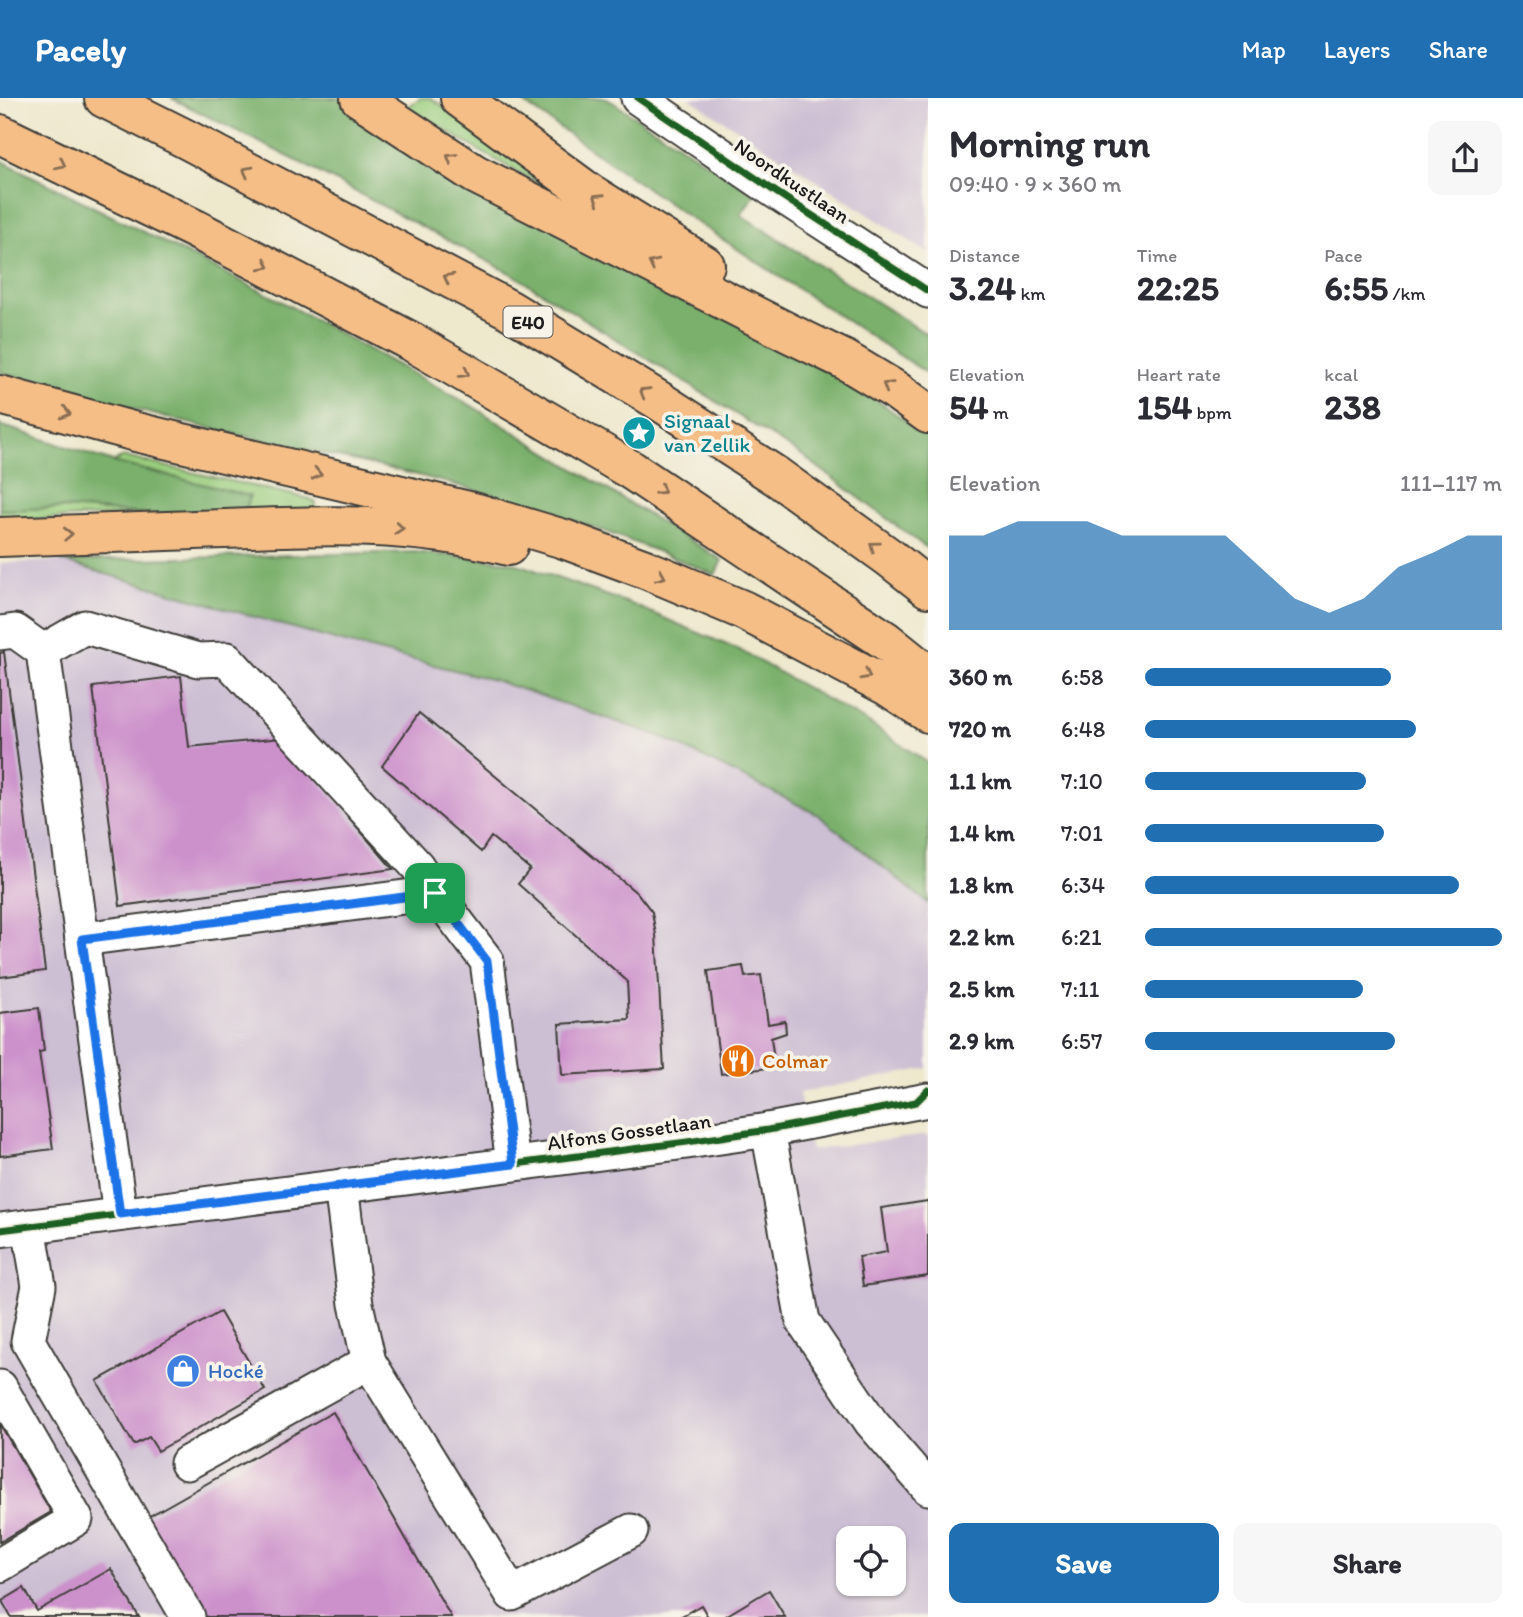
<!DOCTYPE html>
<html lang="en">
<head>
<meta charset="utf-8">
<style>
	body { margin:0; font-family:Itim,sans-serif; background:#f7f7f7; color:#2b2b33; height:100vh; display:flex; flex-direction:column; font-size:26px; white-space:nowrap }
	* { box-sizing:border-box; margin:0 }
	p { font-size:23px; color:#7c7c81 }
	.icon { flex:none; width:38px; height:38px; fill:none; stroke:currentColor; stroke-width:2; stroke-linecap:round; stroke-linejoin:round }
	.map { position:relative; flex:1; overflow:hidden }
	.details { display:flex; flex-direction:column; background:#fff; width:595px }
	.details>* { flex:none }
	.fabs { position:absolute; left:836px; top:1428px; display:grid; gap:14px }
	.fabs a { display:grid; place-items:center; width:70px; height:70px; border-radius:14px; background:#fff; box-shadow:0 2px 5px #0004; font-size:35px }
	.pin { position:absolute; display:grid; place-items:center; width:60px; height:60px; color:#fff; margin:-30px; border-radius:14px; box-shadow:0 4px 10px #0006 }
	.round { display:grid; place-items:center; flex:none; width:74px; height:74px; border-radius:14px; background:#f7f7f7 }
	.overview { display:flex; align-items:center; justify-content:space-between; height:119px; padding:0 21px }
	h1 { font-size:38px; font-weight:700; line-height:52px }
	.figures { display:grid; grid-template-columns:repeat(3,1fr); gap:10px; height:119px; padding:7px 21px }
	.figures div { display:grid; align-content:center }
	.figures b { font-size:35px; font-weight:700 }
	.figures small { font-size:19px; font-weight:400 }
	.figures p { font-size:19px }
	.chart { height:196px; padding:14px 21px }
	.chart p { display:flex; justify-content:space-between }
	.chart svg { width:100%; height:126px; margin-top:7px; fill:#1f6fb2; opacity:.7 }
	.cta { display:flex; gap:14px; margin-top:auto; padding:14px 21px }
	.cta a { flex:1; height:80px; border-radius:14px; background:#1f6fb2; color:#fff; font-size:28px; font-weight:700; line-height:80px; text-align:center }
	.cta a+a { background:#f7f7f7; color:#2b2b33 }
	ul { padding:0 21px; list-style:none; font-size:23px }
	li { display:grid; grid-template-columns:112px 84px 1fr; align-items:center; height:52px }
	li i { height:18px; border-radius:9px; background:#1f6fb2 }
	header { display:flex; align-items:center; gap:42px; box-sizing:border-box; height:98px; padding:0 35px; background:#1f6fb2; color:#fff }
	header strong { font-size:33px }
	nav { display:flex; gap:38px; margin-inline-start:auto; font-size:24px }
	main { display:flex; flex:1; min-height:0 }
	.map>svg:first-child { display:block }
	.industrial { fill:#ccbed3; fill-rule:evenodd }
	.green { fill:#99cd7d; stroke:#5a744c; stroke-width:2 }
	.forest { fill:#7ab06c; stroke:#4b6644; stroke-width:2 }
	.building { fill:#cc91cb }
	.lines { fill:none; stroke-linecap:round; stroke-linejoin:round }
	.minor-casing { stroke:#3c3b37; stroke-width:37 }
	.highway-casing { stroke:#3c3b37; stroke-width:42 }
	.minor { stroke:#fff; stroke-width:33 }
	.highway { stroke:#f6be87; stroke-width:38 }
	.cycleway-casing { stroke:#f7f3e8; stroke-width:11 }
	.cycleway { stroke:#1b5e20; stroke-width:7 }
	.oneway { stroke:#896d52 }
	.route-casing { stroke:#fff; stroke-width:14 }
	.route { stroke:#1a73e8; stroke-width:9 }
	.labels { text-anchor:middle; stroke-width:7; stroke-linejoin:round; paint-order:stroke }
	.shield { fill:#f7f3e8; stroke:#5e5c59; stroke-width:2 }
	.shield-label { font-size:19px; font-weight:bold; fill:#1c1c1c }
	.street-label { font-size:21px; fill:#1c1c1c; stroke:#f7f3e8 }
	.culture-label { font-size:21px; fill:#0d838f; stroke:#f7f3e8; text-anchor:start }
	.food-label { font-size:21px; fill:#c56008; stroke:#f7f3e8; text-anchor:start }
	.shop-label { font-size:21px; fill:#366cbe; stroke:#f7f3e8; text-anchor:start }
</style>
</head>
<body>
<header>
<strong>Pacely</strong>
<nav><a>Map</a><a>Layers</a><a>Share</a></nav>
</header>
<main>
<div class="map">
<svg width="928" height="1519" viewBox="0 0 928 1519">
	<rect width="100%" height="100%" fill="#f7f3e8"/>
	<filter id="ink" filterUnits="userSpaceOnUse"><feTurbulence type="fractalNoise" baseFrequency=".0143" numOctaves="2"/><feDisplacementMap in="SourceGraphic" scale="14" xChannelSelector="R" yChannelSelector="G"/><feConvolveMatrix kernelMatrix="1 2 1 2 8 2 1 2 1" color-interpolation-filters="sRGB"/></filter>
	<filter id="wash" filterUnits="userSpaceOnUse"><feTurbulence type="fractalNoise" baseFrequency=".00686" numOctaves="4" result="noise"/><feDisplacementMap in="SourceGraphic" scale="28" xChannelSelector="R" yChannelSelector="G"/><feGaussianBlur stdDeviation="1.57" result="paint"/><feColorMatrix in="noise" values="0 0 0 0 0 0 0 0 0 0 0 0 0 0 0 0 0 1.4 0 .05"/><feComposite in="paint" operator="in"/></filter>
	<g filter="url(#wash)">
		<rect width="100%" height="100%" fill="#eee8cd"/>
		<!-- industrial -->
		<g class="industrial">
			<polygon points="689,0 928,0 928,155"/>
			<path d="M 61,463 L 494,582 L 662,639 L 817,716 L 928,805 L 928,970 L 799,995 L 811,1052 L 928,1037 L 928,1519 L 0,1519 L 0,465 ZM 849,1440 L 894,1440 L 894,1486 L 849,1486 Z"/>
		</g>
		<!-- green -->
		<g class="green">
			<polygon points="421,0 431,0 588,112 485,56 407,9"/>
			<polygon points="124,359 310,401 316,405 313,416 239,415 113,364"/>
			<polygon points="64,410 151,416 0,423 0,412"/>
		</g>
		<!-- forest -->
		<g class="forest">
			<polygon points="171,0 339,0 409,50 810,261 870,297 928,339 928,451 803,358 512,176 305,67"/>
			<polygon points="517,0 606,0 755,96 741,117 928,237 928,276 690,120"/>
			<path d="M 0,62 L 275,200 L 472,308 L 722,462 L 715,477 C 618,435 516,401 413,376 C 320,354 226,336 133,311 C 89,300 44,287 0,274 Z"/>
			<polygon points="0,327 113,364 250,398 247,409 239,415 151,416 64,410 0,412"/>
			<polygon points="415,454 512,464 631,506 741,553 869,625 928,665 928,805 817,716 662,639 494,582 338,543 61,463"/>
		</g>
		<g id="blocks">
			<!-- building -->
			<g class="building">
				<polygon points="4,554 45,873 0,879 0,555"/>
				<polygon points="181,578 189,649 281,640 393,771 120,808 93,589"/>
				<polygon points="419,615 638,796 652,814 656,837 664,971 562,977 559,926 629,921 627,883 518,786 530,771 491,739 481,754 382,668"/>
				<polygon points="743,868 745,879 761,877 768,926 785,923 786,935 771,940 775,969 721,976 708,873"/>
				<polygon points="39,910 44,953 39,954 53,1051 0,1058 0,915"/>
				<polygon points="928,1103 928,1178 863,1188 859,1159 887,1154 881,1110"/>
				<polygon points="220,1214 265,1292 158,1353 149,1339 134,1347 97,1283"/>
				<polygon points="333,1314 451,1519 203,1519 146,1420"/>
				<polygon points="0,1326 51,1414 0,1444"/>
				<polygon points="111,1471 139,1519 11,1519 2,1503 24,1490 37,1513"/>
				<polygon points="769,1492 785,1519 724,1519"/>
				<polygon points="701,1507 708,1519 680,1519"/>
			</g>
		</g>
	</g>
	<g filter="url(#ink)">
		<use href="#blocks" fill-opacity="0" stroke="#3c3b37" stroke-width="2"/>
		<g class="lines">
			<!-- minor casing -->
			<g class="minor-casing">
				<g id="minor">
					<polyline points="638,0 776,94 928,193"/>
					<polyline points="0,535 15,533 43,553 82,841"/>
					<polyline points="43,553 85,529 198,562 227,561 417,768 435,795"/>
					<polyline points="768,1032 803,1223 871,1324 928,1390"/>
					<polyline points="341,1088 356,1206 369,1264 512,1496 631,1433"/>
					<polyline points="120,1116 82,841 435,795 487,863 513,1066"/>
					<polyline points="29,1128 39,1188 28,1243 188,1519"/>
					<polyline points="0,1132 687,1044 768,1032 928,1002"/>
					<polyline points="0,1289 76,1421 0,1467"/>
					<polyline points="187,1365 369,1264"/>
				</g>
			</g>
			<!-- highway casing -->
			<g class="highway-casing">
				<g id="highway">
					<polyline points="104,0 184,40 508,211 658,302 776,378 890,460 928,490"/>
					<polyline points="360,0 475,76 789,235 845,262 895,292 928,316"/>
					<polyline points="460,0 588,94 705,167"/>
					<polyline points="0,36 195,131 414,245 631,372 886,543 928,577"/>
					<polyline points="0,297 136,334 477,415 564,441 645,471 743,512 887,588 928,615"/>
					<path d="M 0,439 C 74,436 149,434 223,431 C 320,427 414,423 508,448"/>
				</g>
			</g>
			<!-- minor -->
			<use href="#minor" class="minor"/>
			<!-- highway -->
			<use href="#highway" class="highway"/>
			<!-- cycleway casing -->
			<g class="cycleway-casing">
				<g id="cycleway">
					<polyline points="638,0 776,94 928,193"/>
					<polyline points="0,1132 687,1044 768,1032 916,1004 928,992"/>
				</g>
			</g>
			<!-- cycleway -->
			<use href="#cycleway" class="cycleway"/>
		</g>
		<!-- one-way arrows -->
		<defs><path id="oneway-chevron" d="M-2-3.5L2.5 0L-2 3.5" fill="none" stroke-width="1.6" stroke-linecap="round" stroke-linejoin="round" transform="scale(1.75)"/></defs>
		<g class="oneway">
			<use href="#oneway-chevron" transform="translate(451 60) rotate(-148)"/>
			<use href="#oneway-chevron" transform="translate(61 66) rotate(26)"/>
			<use href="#oneway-chevron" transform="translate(247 73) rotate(-152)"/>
			<use href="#oneway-chevron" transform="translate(598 100) rotate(-147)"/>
			<use href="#oneway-chevron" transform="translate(653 166) rotate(-153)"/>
			<use href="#oneway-chevron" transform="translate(265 167) rotate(28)"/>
			<use href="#oneway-chevron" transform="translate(448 180) rotate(-152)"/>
			<use href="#oneway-chevron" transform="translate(465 275) rotate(30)"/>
			<use href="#oneway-chevron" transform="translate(887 288) rotate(-148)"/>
			<use href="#oneway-chevron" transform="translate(644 294) rotate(-149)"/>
			<use href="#oneway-chevron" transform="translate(66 315) rotate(15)"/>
			<use href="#oneway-chevron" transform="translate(317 376) rotate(13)"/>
			<use href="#oneway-chevron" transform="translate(661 392) rotate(33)"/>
			<use href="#oneway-chevron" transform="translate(399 430) rotate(5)"/>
			<use href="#oneway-chevron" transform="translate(68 436) rotate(-2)"/>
			<use href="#oneway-chevron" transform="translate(874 448) rotate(-144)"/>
			<use href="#oneway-chevron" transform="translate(661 478) rotate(23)"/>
			<use href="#oneway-chevron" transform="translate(866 577) rotate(28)"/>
		</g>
	</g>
	<g class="lines" filter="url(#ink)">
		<!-- route casing -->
		<g class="route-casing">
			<polygon id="route" points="435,795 487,863 513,1066 120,1116 82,841"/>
		</g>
		<!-- route -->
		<use href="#route" class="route"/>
	</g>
	<!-- icons -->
	<defs>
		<g id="sight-disc" transform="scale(1.75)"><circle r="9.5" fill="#0f9aa8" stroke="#f7f3e8"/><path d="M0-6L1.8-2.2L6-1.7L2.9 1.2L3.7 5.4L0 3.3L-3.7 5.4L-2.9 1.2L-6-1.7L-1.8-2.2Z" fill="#fff"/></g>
		<g id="restaurant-disc" transform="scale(1.75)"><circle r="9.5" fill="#e8710a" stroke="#f7f3e8"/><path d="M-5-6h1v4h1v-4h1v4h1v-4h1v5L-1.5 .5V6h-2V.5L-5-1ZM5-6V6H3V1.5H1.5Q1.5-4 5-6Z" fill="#fff"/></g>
		<g id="shop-disc" transform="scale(1.75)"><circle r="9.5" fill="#3f7fe0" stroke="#f7f3e8"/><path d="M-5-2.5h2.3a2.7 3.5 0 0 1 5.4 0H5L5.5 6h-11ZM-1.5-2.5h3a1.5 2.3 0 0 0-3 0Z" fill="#fff"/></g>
	</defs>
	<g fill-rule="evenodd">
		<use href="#sight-disc" x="639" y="335"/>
		<use href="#restaurant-disc" x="738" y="963"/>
		<use href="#shop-disc" x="183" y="1273"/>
	</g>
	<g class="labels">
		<!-- shield labels -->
		<rect class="shield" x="503.5" y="208.5" width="49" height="31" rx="5"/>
		<g class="shield-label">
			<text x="528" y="231">E40</text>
		</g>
		<!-- street labels -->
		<g class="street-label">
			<text transform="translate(792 83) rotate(34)" y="7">Noordkustlaan</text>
			<text transform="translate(629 1034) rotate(-8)" y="7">Alfons Gossetlaan</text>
		</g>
		<!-- culture labels -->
		<g class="culture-label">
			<text x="664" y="330">Signaal<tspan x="664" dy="24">van Zellik</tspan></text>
		</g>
		<!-- food labels -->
		<g class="food-label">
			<text x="762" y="970">Colmar</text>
		</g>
		<!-- shop labels -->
		<g class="shop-label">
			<text x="208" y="1280">Hocké</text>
		</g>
	</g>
</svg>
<div class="fabs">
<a><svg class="icon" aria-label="locate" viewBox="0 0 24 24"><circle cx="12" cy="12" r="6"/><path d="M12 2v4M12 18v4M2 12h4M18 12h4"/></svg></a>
</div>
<div class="pin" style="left:435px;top:795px;background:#1e9e55"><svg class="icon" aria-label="arrive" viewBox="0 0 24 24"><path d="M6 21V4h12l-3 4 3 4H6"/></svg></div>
</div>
<section class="details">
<div class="overview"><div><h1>Morning run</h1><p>09:40 · 9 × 360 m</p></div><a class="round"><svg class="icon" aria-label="share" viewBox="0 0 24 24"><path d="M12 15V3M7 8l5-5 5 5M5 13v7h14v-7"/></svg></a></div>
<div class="figures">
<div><p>Distance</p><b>3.24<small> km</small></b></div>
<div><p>Time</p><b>22:25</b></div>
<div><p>Pace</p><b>6:55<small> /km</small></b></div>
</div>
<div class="figures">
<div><p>Elevation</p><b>54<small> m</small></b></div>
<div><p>Heart rate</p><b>154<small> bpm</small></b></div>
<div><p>kcal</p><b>238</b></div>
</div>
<div class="chart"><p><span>Elevation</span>111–117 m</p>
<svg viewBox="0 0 160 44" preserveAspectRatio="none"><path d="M0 44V11L10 11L20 6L30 6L40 6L50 11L60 11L70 11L80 11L90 22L100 33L110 38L120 33L130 22L140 17L150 11L160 11V44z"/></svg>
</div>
<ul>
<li><b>360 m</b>6:58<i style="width:69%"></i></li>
<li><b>720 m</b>6:48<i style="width:76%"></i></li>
<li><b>1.1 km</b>7:10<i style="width:62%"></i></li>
<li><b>1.4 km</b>7:01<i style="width:67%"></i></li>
<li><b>1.8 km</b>6:34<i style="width:88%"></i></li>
<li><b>2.2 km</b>6:21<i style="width:100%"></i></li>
<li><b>2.5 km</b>7:11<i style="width:61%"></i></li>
<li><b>2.9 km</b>6:57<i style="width:70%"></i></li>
</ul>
<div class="cta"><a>Save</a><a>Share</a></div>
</section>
</main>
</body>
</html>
